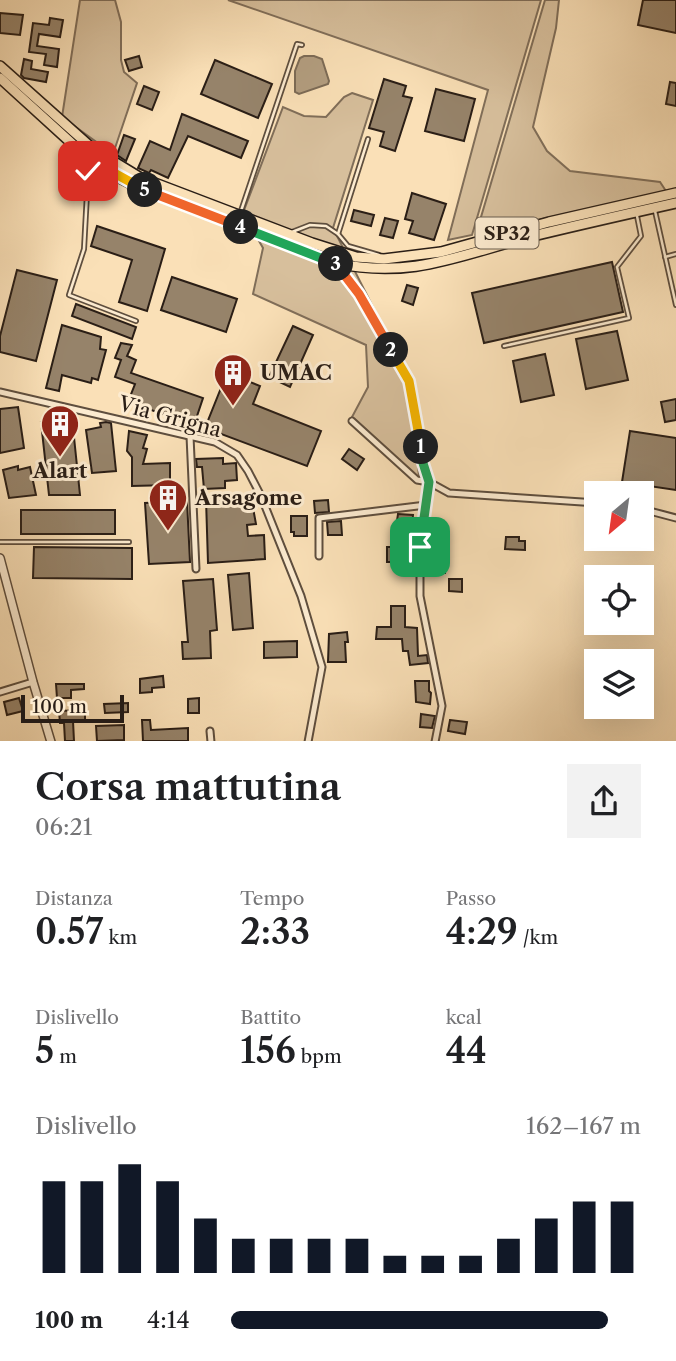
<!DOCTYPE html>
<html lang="it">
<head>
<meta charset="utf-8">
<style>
	body { margin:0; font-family:"Libre Caslon Text",serif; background:#f2f2f2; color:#202124; height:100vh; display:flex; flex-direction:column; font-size:26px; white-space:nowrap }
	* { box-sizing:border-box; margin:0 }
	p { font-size:23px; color:#757577 }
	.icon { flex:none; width:38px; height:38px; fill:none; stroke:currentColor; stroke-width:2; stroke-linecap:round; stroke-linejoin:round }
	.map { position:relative; height:741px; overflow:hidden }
	.panel { display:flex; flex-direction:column; background:#fff; flex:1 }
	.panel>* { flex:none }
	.needle { width:46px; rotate:209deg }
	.fabs { position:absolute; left:584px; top:481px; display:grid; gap:14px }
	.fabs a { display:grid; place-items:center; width:70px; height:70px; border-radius:0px; background:#fff; box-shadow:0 7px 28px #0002; font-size:35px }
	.scale { position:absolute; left:21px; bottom:18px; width:103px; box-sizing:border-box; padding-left:7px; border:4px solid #2a1e16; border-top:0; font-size:19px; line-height:24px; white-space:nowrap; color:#2a1e16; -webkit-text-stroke:5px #fcebd0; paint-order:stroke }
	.pin { position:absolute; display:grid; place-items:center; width:60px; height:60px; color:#fff; margin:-30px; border-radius:14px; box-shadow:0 4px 10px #0006 }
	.km { position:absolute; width:35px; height:35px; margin:-18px; border-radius:50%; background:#222; color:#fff; font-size:19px; line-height:35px; text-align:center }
	.round { display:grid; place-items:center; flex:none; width:74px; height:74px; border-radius:0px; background:#f2f2f2 }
	.headline { display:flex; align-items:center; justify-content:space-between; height:119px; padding:0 35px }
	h1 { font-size:38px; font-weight:600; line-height:52px }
	.figures { display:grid; grid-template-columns:repeat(3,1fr); gap:10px; height:119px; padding:7px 35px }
	.figures div { display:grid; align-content:center }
	.figures b { font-size:35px; font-weight:600 }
	.figures small { font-size:19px; font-weight:400 }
	.figures p { font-size:19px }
	.chart { height:196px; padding:14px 35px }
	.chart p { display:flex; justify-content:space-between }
	.chart svg { width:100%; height:126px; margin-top:7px; stroke:#111827; stroke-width:6 }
	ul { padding:0 35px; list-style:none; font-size:23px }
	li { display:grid; grid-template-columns:112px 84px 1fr; align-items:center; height:52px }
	li i { height:18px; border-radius:9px; background:#111827 }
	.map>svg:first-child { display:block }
	.green { fill:#d7bf9c; stroke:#806e59; stroke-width:2 }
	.water { fill:#b39e80; stroke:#7c6b56; stroke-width:2 }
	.building { fill:#96836a; stroke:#2a1e16; stroke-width:2 }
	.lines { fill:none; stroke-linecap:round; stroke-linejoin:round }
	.service-casing { stroke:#5e4e3e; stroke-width:6 }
	.minor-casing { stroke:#5e4e3e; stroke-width:9 }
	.tertiary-casing { stroke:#5e4e3e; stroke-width:10 }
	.primary-casing { stroke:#2a1e16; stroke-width:12 }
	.service { stroke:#fcebd0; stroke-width:2.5 }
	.minor { stroke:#fcebd0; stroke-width:5 }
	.tertiary { stroke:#fcebd0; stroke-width:7 }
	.primary { stroke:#fae0b7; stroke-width:9 }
	.split-1-casing { stroke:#fff; stroke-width:14 }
	.split-2-casing { stroke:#fff; stroke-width:14 }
	.split-3-casing { stroke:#fff; stroke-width:14 }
	.split-4-casing { stroke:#fff; stroke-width:14 }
	.split-5-casing { stroke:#fff; stroke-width:14 }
	.split-6-casing { stroke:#fff; stroke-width:14 }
	.split-1 { stroke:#22a559; stroke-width:9 }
	.split-2 { stroke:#f5b400; stroke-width:9 }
	.split-3 { stroke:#f0652b; stroke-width:9 }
	.split-4 { stroke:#22a559; stroke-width:9 }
	.split-5 { stroke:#f0652b; stroke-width:9 }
	.split-6 { stroke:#f5b400; stroke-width:9 }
	.labels { text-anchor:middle; stroke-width:6; stroke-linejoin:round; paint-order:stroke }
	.shield { fill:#fcebd0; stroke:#695c4e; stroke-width:2 }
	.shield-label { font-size:19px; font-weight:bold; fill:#2a1e16 }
	.poi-label { font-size:21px; font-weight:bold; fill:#2a1e16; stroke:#fcebd0; text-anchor:start }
	.street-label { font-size:21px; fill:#2a1e16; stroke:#fcebd0 }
</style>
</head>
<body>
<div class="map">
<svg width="676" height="742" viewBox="0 0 676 742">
	<rect width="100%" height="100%" fill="#fae0b7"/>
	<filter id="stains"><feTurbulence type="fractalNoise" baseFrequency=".00286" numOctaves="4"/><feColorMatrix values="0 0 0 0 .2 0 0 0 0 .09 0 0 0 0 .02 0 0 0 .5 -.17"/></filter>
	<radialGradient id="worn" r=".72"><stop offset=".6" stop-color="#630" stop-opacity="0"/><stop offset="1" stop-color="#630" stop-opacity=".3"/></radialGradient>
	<!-- green -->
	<g class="green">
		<polygon points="80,0 115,0 121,22 121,60 124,72 137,83 113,154 62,117"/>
		<polygon points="228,0 541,0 472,235 448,240 488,90"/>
		<polygon points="545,0 559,0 556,28 533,127 547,151 570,171 660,182 666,191 476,234"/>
		<polygon points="352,93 373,100 333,228 412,384 419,478 352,417 368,387 366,345 253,294 263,248 243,213 283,107 304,116 326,117 344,97"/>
	</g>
	<!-- water -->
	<polygon class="water" points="304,56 314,56 322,59 329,81 328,84 299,94 295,92 295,71 300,58"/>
	<!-- building -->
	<g class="building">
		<polygon points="643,0 676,0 676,33 638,25"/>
		<polygon points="0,13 23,15 20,35 0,33"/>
		<polygon points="50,18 63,20 60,37 39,34 37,46 59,49 57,67 44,65 46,54 29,52 33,23 49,25"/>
		<polygon points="139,56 142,67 129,71 125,60"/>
		<polygon points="24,59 32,61 31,69 48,72 46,82 24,78 21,75"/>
		<polygon points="215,60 272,84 258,118 201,94"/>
		<polygon points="384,79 406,86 403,96 412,98 395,151 380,146 384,132 369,128"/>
		<polygon points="670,82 676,83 676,106 666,104"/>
		<polygon points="144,86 159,92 152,110 137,104"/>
		<polygon points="436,89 475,99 464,141 425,131"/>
		<polygon points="182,114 248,141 241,158 188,136 168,178 151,170 149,173 138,168 150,141 170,150"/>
		<polygon points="124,135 135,139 126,161 117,155"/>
		<polygon points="412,193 446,204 434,240 409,233 413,221 405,219"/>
		<polygon points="354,210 374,215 371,226 351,221"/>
		<polygon points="385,218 398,221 393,238 380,235"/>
		<polygon points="97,226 165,249 147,311 119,302 132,260 91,246"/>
		<polygon points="612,262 623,312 484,343 472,293"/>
		<polygon points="17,270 57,280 36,361 0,352 0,336"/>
		<polygon points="172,277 237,299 226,332 161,310"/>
		<polygon points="407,285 418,288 413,305 402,301"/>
		<polygon points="76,304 136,327 132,339 72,316"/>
		<polygon points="62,325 101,337 100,349 106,350 98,380 92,378 91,383 62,375 59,391 46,388"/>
		<polygon points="293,326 313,335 290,387 269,377"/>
		<polygon points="617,331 628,380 586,389 576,339"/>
		<polygon points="121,343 132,345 127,356 136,360 131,373 203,398 194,425 128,402 135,384 115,377 121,360 115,358"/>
		<polygon points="545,354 554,395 521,402 513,361"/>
		<polygon points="227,373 260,386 253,404 321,431 307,466 205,428"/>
		<polygon points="676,399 676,420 665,422 661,402"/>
		<polygon points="18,407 24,448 0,453 0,409"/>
		<polygon points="72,418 80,495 49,495 41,422"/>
		<polygon points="106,422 111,423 116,471 92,473 86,430 101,427 100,423"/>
		<polygon points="129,431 147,435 143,448 147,449 143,464 170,463 170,485 132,486 132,457 127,451"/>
		<polygon points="630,431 676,438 676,490 622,482"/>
		<polygon points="349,449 364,459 357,470 342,459"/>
		<polygon points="223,458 223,464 236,463 237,480 225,481 225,488 204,489 202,467 197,467 196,459"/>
		<polygon points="18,466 18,470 30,467 36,495 9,498 3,470"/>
		<polygon points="251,497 256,524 247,525 248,536 264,535 265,559 208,563 206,499"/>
		<polygon points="328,500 329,512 315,513 314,501"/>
		<polygon points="187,501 190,562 149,564 145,503"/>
		<rect x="21" y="510" width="94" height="24"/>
		<polygon points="398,514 413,515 412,526 408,525 408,544 402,544 400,547 399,562 387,562 387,547 393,547"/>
		<polygon points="291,516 307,516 307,536 294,536 294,532 291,532"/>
		<polygon points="341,521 342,535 328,535 327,522"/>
		<polygon points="506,537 519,537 519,541 525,541 525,550 505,549"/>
		<polygon points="34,547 132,548 132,579 33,578"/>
		<polygon points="429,549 445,550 445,573 426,572"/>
		<polygon points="249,573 253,628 233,630 228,575"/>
		<polygon points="213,579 217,630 210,631 211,658 183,659 182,642 188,642 183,581"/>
		<polygon points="449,579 462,579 462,592 449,591"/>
		<polygon points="391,606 405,606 405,627 417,628 418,656 427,655 428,663 410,665 408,651 403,651 402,639 376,639 377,627 391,627"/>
		<polygon points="347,632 348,642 345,642 346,662 328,662 329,634"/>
		<polygon points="297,641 297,657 264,658 264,642"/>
		<polygon points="163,676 164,687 152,688 152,692 140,693 140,679"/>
		<polygon points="415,681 429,681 429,691 431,693 430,704 416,702"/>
		<polygon points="56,684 84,684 84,689 71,690 71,698 57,698"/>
		<polygon points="19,698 23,711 7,715 4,702"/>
		<polygon points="199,698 199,713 188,713 188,699"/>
		<polygon points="128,703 128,712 105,713 104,704"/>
		<polygon points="85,710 85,721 73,721 74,741 65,741 64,723 60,723 59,711"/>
		<polygon points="421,714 435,716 432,728 420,727"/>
		<polygon points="142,720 150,720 151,730 188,728 188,741 143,741"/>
		<polygon points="450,720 467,722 465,734 448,731"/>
		<polygon points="124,725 124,740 97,741 96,726"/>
	</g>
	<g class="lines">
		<!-- service casing -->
		<g class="service-casing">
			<g id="service">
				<polyline points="92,165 88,175 84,249 69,295 136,321"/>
				<polyline points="241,211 297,44 302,45"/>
				<polyline points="655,211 676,305"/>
				<polyline points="292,232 310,225 326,226 338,234 348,246 379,255"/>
				<polyline points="338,234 368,139"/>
				<polyline points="665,257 676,254"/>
				<polyline points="504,346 629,318 617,267 641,236 637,216"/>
				<polyline points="0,542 129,542"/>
			</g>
		</g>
		<!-- minor casing -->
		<g class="minor-casing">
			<g id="minor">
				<polyline points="409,381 419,427 422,460 429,482 420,547 420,596 442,706 435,742"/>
				<polyline points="0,392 215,442 237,455 248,471 261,496 301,596 322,667 308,742"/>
				<polyline points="352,421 417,480 429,482 449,493 597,503"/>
				<polyline points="190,436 196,569"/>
				<polyline points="642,509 676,518"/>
				<polyline points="319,556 319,518 426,505"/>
				<polyline points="0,692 33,682"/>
				<polyline points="210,731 211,742"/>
			</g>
		</g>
		<!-- tertiary casing -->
		<g class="tertiary-casing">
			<polyline id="tertiary" points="0,558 33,682 51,742"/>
		</g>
		<!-- primary casing -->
		<g class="primary-casing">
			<g id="primary">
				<polyline points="0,66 93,149 139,177 312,243 356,257 384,259 441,252 549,222 676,193"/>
				<path d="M 0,78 L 78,149 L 108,172 L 139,188 L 335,263 C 411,279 457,256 529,237 C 578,225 627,214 676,203"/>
				<polyline points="336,264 359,294 409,381"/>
			</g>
		</g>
		<!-- service -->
		<use href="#service" class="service"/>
		<!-- minor -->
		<use href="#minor" class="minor"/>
		<!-- tertiary -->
		<use href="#tertiary" class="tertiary"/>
		<!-- primary -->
		<use href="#primary" class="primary"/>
	</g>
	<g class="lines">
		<!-- split-1 casing -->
		<g class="split-1-casing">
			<polyline id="split-1" points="420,547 429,482 422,460 421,447"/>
		</g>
		<!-- split-2 casing -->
		<g class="split-2-casing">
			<polyline id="split-2" points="391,350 409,381 421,447"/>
		</g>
		<!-- split-3 casing -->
		<g class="split-3-casing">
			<polyline id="split-3" points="336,264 359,294 391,350"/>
		</g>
		<!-- split-4 casing -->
		<g class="split-4-casing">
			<polyline id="split-4" points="241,227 336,264"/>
		</g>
		<!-- split-5 casing -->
		<g class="split-5-casing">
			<polyline id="split-5" points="145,190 241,227"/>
		</g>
		<!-- split-6 casing -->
		<g class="split-6-casing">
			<polyline id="split-6" points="88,171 94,162 145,190"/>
		</g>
		<!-- split-1 -->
		<use href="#split-1" class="split-1"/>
		<!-- split-2 -->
		<use href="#split-2" class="split-2"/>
		<!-- split-3 -->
		<use href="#split-3" class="split-3"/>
		<!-- split-4 -->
		<use href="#split-4" class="split-4"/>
		<!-- split-5 -->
		<use href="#split-5" class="split-5"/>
		<!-- split-6 -->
		<use href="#split-6" class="split-6"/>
	</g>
	<!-- icons -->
	<defs>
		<g id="building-pin" transform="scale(2.0125)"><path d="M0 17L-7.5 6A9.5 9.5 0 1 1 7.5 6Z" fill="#8f2418" stroke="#fcebd0"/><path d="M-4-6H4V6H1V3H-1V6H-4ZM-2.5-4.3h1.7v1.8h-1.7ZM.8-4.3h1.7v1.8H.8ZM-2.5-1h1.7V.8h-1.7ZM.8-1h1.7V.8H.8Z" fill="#fff"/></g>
	</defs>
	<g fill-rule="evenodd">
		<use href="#building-pin" x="233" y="373"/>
		<use href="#building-pin" x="60" y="424"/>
		<use href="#building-pin" x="168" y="498"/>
	</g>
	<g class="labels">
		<!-- shield labels -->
		<rect class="shield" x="475.5" y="217.5" width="63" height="31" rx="5"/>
		<g class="shield-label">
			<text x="507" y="240">SP32</text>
		</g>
		<!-- poi labels -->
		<g class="poi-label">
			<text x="260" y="380">UMAC</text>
			<text x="60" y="478" text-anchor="middle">Alart</text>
			<text x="195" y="505">Arsagome</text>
		</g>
		<!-- street labels -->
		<g class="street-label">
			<text transform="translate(170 417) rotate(15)" y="7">Via Grigna</text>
		</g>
	</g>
	<rect width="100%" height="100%" filter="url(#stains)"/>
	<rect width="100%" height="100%" fill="url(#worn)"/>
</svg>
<div class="fabs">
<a><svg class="needle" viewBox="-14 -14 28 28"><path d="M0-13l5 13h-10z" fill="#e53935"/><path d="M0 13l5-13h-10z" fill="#757577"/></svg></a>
<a><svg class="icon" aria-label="locate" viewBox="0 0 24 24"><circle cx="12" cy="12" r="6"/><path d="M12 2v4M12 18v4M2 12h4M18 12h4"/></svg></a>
<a><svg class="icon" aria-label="layers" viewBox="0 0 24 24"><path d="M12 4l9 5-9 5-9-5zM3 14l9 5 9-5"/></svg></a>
</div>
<div class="scale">100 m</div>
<div class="pin" style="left:420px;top:547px;background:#1e9e55"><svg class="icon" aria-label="arrive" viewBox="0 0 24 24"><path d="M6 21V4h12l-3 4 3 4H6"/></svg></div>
<div class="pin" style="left:88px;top:171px;background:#d93025"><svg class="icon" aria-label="check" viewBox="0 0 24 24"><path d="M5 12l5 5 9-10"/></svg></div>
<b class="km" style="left:421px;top:447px">1</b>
<b class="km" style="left:391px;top:350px">2</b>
<b class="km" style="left:336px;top:264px">3</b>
<b class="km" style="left:241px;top:227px">4</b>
<b class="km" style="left:145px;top:190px">5</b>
</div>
<section class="panel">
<div class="headline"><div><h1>Corsa mattutina</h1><p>06:21</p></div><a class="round"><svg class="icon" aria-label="share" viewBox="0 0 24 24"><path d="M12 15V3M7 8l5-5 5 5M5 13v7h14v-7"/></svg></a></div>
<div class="figures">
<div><p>Distanza</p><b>0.57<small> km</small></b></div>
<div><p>Tempo</p><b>2:33</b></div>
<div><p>Passo</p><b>4:29<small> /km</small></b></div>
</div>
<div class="figures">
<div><p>Dislivello</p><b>5<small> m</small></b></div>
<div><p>Battito</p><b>156<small> bpm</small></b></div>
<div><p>kcal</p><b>44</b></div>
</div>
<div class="chart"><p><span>Dislivello</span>162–167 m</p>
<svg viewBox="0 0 160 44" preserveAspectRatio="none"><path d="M5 44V12M15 44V12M25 44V6M35 44V12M45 44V25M55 44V32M65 44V32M75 44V32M85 44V32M95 44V38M105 44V38M115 44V38M125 44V32M135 44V25M145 44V19M155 44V19"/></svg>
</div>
<ul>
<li><b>100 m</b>4:14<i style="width:92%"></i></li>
</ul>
</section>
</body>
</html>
